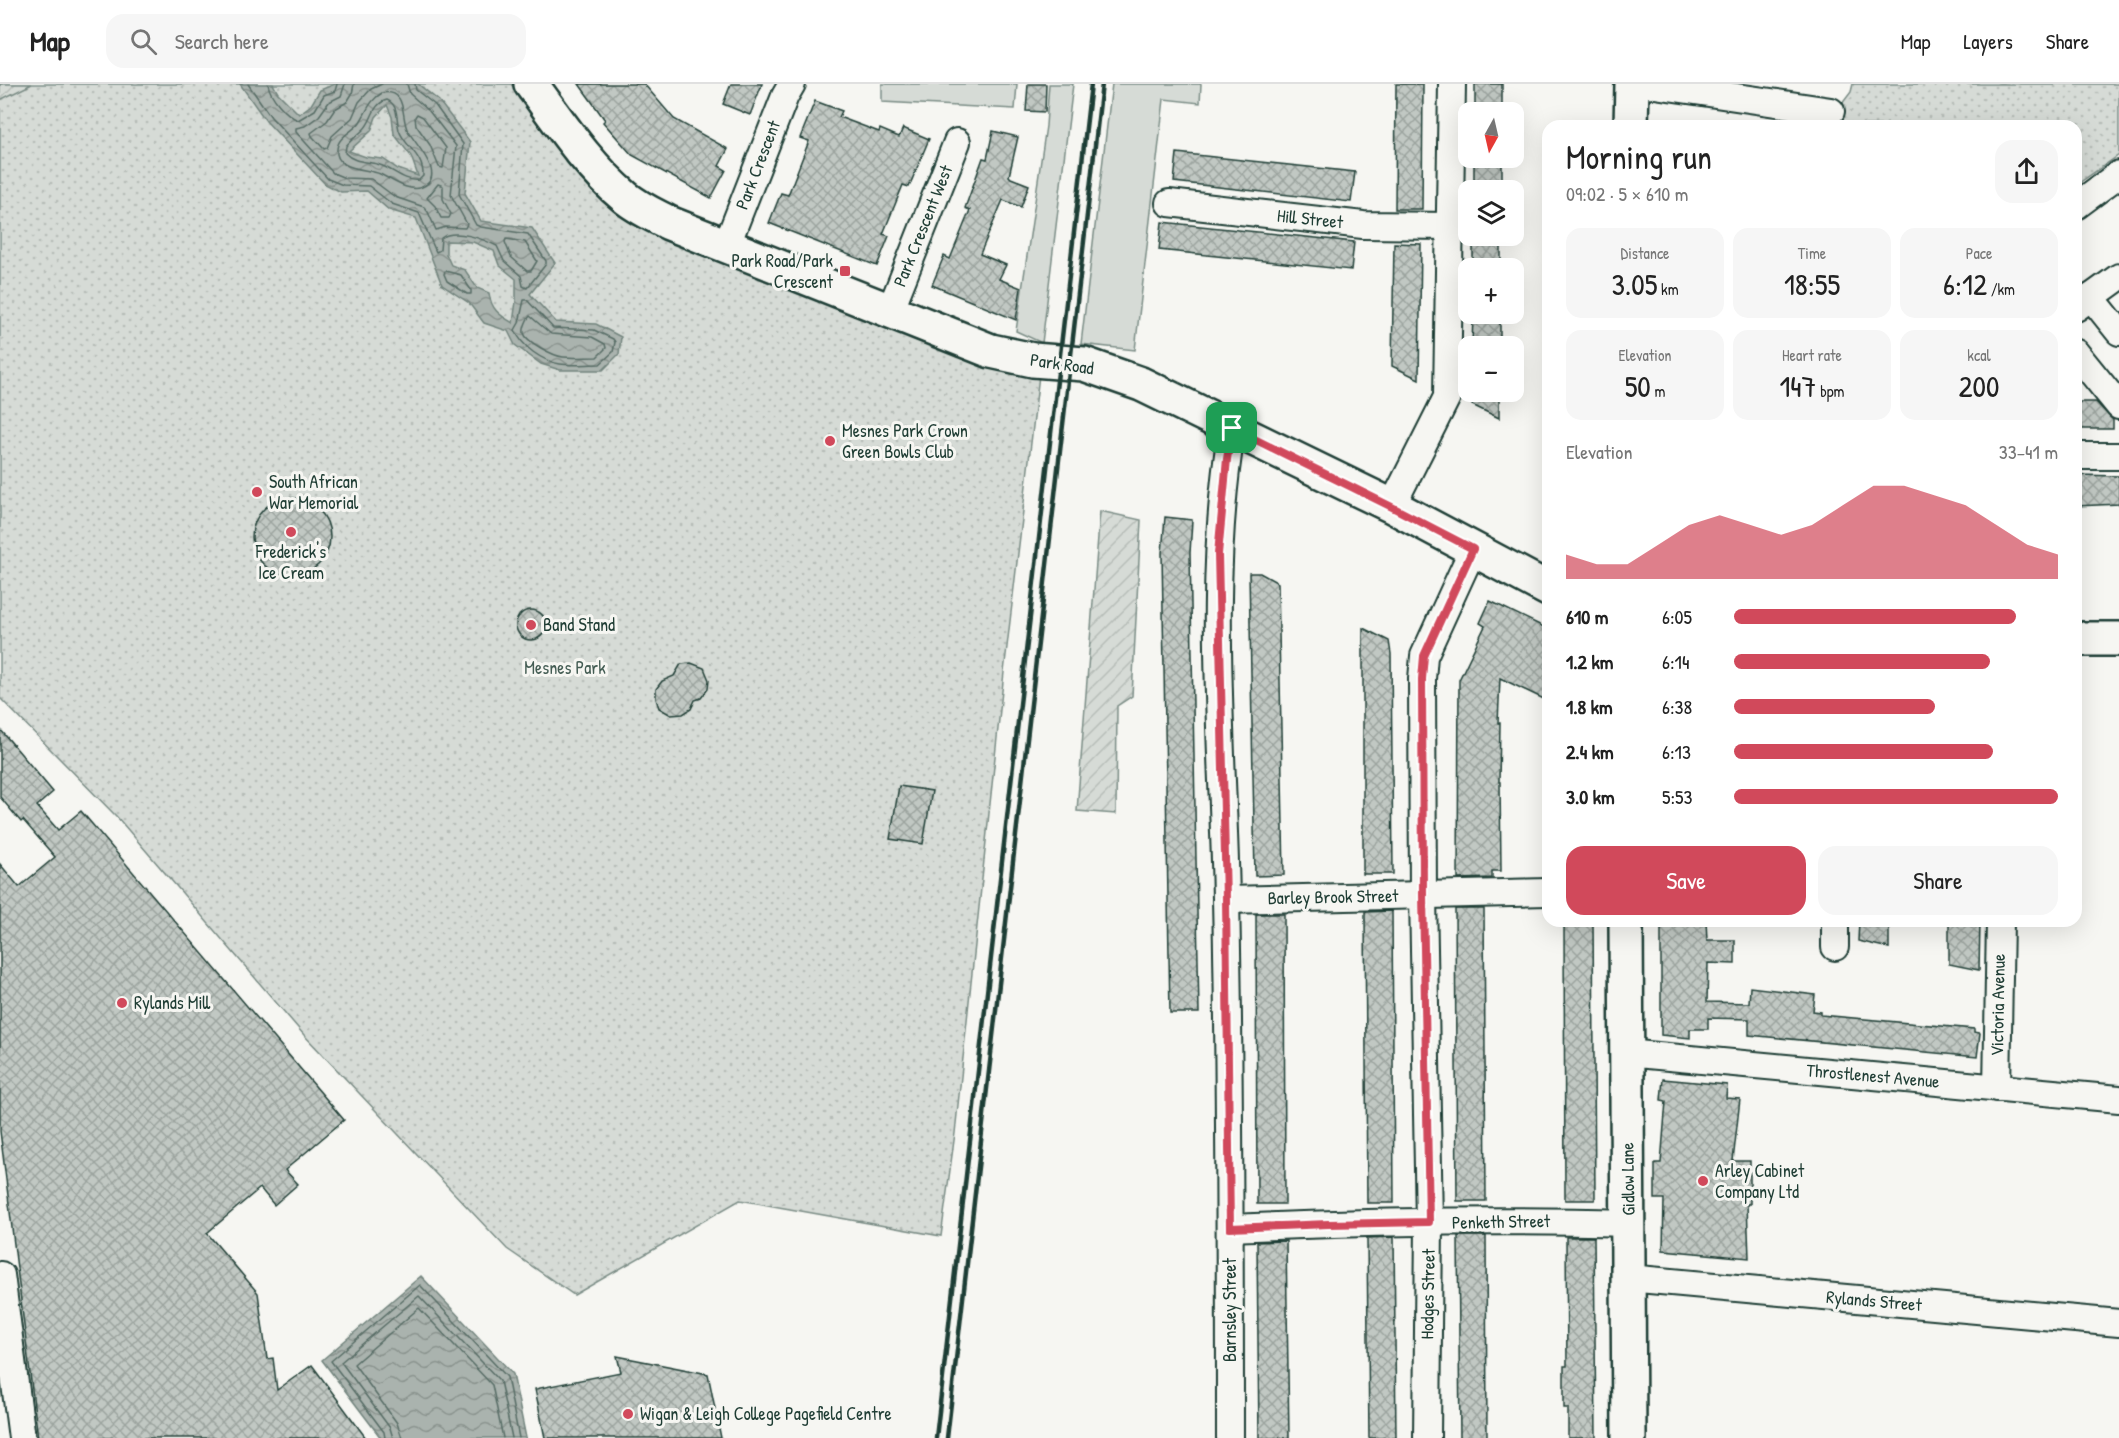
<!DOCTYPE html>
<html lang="en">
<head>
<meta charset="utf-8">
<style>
	body { margin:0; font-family:"Patrick Hand",sans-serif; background:#f6f6f6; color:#222; height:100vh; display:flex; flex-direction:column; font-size:22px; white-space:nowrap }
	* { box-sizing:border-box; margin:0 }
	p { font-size:20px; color:#767676 }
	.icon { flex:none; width:33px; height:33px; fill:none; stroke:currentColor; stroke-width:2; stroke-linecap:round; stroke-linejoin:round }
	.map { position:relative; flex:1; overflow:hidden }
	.panel { position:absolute; left:1542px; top:36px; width:540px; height:807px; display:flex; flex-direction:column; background:#fff; border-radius:18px; box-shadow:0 6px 24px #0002 }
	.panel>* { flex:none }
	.needle { width:39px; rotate:188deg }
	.buttons { position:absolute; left:1458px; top:18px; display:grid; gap:12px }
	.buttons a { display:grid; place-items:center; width:66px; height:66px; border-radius:12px; background:#fff; box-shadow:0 6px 24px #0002; font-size:30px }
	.pin { position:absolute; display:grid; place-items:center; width:51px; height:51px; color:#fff; margin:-26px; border-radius:12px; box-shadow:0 3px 9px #0006 }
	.round { display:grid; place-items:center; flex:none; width:63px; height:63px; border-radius:18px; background:#f6f6f6 }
	.overview { display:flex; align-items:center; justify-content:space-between; height:102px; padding:0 24px }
	h1 { font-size:33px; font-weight:600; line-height:45px }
	.figures { display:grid; grid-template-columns:repeat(3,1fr); gap:9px; height:102px; padding:6px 24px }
	.figures div { display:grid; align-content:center; border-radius:15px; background:#f6f6f6; text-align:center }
	.figures b { font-size:30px; font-weight:600 }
	.figures small { font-size:16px; font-weight:400 }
	.figures p { font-size:16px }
	.chart { height:168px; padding:12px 24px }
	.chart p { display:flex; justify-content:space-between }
	.chart svg { width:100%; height:108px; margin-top:6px; fill:#d1495b; opacity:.7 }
	.button { display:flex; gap:12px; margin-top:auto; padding:12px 24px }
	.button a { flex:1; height:69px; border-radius:18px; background:#d1495b; color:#fff; font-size:24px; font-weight:600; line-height:69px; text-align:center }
	.button a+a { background:#f6f6f6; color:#222 }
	ul { padding:0 24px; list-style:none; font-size:20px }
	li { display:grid; grid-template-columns:96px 72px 1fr; align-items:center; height:45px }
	li i { height:15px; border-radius:8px; background:#d1495b }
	header { display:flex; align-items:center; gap:36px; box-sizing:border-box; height:84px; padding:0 30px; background:#fff; border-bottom:2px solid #e0e0e0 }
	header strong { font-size:28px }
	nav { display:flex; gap:33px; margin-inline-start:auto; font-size:21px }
	.search { width:420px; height:54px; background:#f6f6f6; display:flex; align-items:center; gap:15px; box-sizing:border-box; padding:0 21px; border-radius:18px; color:#767676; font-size:22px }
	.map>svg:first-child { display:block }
	.grass { fill:#d6dbd6; stroke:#7a8c85; stroke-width:1.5 }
	.park { fill:url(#park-dots); stroke:#7a8c85; stroke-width:1.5 }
	.garden { fill:url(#garden-furrows); stroke:#7a8c85; stroke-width:1.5 }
	.water { fill:url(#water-waves); stroke:#72847d; stroke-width:1.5; fill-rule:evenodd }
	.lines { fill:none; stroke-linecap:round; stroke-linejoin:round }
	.shore { stroke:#576c65; stroke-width:1.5 }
	.building { fill:url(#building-cross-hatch); stroke:#1f3d34; stroke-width:1.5 }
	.street-casing { stroke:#1f3d34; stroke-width:30 }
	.secondary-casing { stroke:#1f3d34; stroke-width:38 }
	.street { stroke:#f6f6f2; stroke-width:26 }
	.secondary { stroke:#f6f6f2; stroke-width:33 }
	.rail { stroke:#1f3d34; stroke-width:4.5 }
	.route-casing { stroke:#fff; stroke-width:12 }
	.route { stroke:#d1495b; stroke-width:8 }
	.poi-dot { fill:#d1495b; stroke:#f6f6f2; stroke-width:2 }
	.labels { text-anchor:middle; stroke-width:6; stroke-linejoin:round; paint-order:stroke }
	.street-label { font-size:18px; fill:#1f3d34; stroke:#f6f6f2 }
	.poi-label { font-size:18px; fill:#1f3d34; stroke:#f6f6f2; text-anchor:start }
	.park-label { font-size:18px; fill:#445d54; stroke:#f6f6f2 }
</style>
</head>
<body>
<header>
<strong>Map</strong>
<div class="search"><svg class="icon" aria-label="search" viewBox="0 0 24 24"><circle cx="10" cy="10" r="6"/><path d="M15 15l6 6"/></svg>Search here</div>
<nav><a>Map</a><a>Layers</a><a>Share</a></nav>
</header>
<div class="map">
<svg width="2119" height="1354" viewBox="0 0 2119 1354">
	<defs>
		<pattern id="park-dots" width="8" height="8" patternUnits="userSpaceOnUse" patternTransform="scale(1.5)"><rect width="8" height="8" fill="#d6dbd6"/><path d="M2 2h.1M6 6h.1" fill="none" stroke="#b7bdb8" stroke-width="1.8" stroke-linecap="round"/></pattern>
		<pattern id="garden-furrows" width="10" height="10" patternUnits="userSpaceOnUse" patternTransform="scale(1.5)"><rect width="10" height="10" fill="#d6dbd6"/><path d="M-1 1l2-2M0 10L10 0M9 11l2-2" fill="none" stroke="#b7bdb8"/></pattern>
		<pattern id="water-waves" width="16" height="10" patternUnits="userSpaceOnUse" patternTransform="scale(1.5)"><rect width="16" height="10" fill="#aab3ae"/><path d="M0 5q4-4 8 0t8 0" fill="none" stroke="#8a938e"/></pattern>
		<pattern id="building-cross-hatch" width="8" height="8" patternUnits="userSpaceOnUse" patternTransform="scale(1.5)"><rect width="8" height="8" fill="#c1c8c3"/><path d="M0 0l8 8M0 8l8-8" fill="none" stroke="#9ca49f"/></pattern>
	</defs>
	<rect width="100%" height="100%" fill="#f6f6f2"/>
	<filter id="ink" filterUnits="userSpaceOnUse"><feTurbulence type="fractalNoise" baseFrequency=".0167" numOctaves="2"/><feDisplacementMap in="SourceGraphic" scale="12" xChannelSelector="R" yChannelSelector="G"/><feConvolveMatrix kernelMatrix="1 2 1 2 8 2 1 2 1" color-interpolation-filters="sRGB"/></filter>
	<g filter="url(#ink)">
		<!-- grass -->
		<g class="grass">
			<polygon points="882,0 1017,0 1015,25 882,18"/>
			<polygon points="1049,0 1073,0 1042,259 1016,247 1046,42"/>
			<polygon points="1112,0 1201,0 1200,19 1164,15 1135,266 1081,260"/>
		</g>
		<!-- park -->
		<g class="park">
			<polygon points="0,0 511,0 565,71 609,115 1039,291 1004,588 955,1049 941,1152 740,1116 574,1211 507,1165 304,951 117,733 0,614"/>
			<polygon points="1853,0 2119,0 2119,71 2076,101 2076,42 1836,41 1838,25 1851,8"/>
		</g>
		<!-- garden -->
		<g class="garden">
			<polygon points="0,0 32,0 0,16"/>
			<polygon points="1100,427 1141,436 1132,612 1117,622 1116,730 1077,727"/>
		</g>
		<!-- water -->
		<g class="water">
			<path d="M 240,0 L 273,0 L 278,9 L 299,30 L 311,21 L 320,6 L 335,0 L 418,0 L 439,17 L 470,58 L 465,109 L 481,137 L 532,144 L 555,179 L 530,210 L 556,238 L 596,240 L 621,253 L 619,270 L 603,286 L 560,286 L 541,280 L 515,261 L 508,247 L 484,239 L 469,219 L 442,201 L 416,134 L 389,126 L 367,107 L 341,108 L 325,100 L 266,37 ZM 387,21 L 392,33 L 394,50 L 411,72 L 418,92 L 398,85 L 383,75 L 366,73 L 349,67 L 371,47 L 376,33 ZM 446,157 L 473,158 L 494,167 L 499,181 L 516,195 L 516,217 L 513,239 C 499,231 491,225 489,209 L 477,204 L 465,186 L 451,181 L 446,170 Z"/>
			<polygon points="421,1192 513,1290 526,1354 381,1354 322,1276"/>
		</g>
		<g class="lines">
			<!-- shore -->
			<g class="shore">
				<path d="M 248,0 L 271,33 L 328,95 L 343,101 L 369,102 L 392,120 L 419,129 L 436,168 L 440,166 L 441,154 C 455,144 483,155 497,162 L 504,177 L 521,192 L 523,202 L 527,204 L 546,180 L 546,177 L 528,150 L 481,143 L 476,141 L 459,110 L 463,60 L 435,21 L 416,6 L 415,0"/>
				<path d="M 268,0 C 270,13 286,31 298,36 L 315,26 L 324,11 L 335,7 L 337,0"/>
				<polyline points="345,0 341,12 329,18 319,32 305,42 296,44 296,48 333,89 345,94 371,95 395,113 424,123 428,128 436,146 446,143 465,144 467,140 451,111 456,62 429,27 410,10 407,0"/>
				<polyline points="354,0 352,10 347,18 335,25 327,37 311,49 312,52 324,65 327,64 332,52 352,34 359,18 371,5 382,0"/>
				<path d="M 382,9 C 407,5 401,31 407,45 C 412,57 449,92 422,103 C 409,109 391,95 380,90 C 368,84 334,87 337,65 C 338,52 354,47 360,38 C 367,27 370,16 382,9 Z"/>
				<path d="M 387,16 C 399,21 396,35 399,46 C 404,62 424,71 423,92 L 419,96 C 404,98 393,85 380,81 C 368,77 354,79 345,69 L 346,62 C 351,56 358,51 364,45 C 373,36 372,20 387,16 Z"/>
				<polygon points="417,30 423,33 446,64 443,84 439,83 430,61 416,41 415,33"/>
				<polygon points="438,100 443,102 443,115 451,130 449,134 441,134 435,122 427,114"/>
				<polygon points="506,155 525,158 537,177 531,187 527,187 511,173 505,158"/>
				<polygon points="445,187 461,191 471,206 471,210 467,210 447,197 444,190"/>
				<path d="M 524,216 L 527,216 L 553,244 L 594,246 L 613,255 L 615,258 L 613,268 L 600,280 C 587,280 573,282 560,280 C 542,277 522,263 515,246 L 519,239 Z"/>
				<path d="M 530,232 L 551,250 L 592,253 L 605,260 L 606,264 L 597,273 C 586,273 574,274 563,273 C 554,272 526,258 524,249 C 523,244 527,235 530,232 Z"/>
				<polyline points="385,1354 384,1348 331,1277 420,1201 507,1293 519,1354"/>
				<polyline points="393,1354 390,1344 341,1278 419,1212 500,1297 512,1354"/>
				<polyline points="402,1354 397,1339 354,1280 419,1224 492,1301 503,1354"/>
			</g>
		</g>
		<!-- building -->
		<g class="building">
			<polygon points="579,0 644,0 674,35 728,65 719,82 726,86 711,114 632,71 603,38 605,36"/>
			<polygon points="731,0 762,0 750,31 723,20"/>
			<polygon points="1028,0 1046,0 1045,28 1026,27"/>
			<polygon points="1396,0 1423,0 1422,125 1395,125"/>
			<rect x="1475" y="0" width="27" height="28"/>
			<polygon points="815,17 842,27 839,33 879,48 880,45 899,53 903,44 929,55 909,103 903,101 883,150 889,152 877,182 769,139 781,109 788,111 809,57 800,54"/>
			<polygon points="993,47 1018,53 1009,92 1011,94 1029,101 1021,123 1003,116 980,170 1006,181 999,195 1021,204 1016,236 932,201 944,172 950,175 970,126 965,124 983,74 987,75"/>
			<polygon points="1177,69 1355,88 1351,118 1174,98"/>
			<rect x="1474" y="74" width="28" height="32"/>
			<polygon points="1162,138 1354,158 1351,186 1159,166"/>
			<rect x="1473" y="152" width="28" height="32"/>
			<polygon points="1394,159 1421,160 1419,295 1392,282"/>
			<polygon points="1473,230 1500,230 1500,262 1472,262"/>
			<polygon points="1472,308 1499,308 1499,334 1472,321"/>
			<polygon points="2076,318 2096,318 2113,336 2113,345 2076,345"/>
			<polygon points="2076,391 2119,392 2119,420 2076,422"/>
			<circle cx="291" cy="453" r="39"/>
			<polygon points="1165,433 1192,436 1190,469 1199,929 1170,929 1162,469"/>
			<polygon points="1249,489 1260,489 1278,499 1284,791 1255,792"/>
			<polygon points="1490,517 1548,545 1548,617 1500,594 1498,639 1500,639 1499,698 1500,698 1501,787 1492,787 1492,794 1458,795 1459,596 1485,542 1480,539"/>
			<circle cx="531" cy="541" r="15"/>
			<polygon points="1363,544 1389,557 1391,570 1393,790 1363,790"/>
			<polygon points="691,579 704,584 709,596 708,605 701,614 695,616 691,625 683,630 671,631 659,624 656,615 656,605 662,597 674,592 681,580"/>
			<polygon points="0,645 53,708 37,722 58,746 81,727 344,1036 285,1086 298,1100 274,1121 260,1104 207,1149 258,1209 267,1275 273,1274 277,1306 312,1281 366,1354 38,1354 0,1047 0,780 19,803 55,773 23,736 21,738 0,713"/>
			<polygon points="899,702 932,707 923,760 890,755"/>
			<polygon points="1455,825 1484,825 1486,1117 1457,1117"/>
			<polygon points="1392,827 1394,1119 1367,1119 1365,828"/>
			<polygon points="1256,830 1284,830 1285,1120 1257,1120"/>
			<polygon points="1564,837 1593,837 1595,1116 1565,1116"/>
			<polygon points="1661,837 1706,837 1707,856 1735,856 1735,880 1708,879 1707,918 1749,919 1750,903 1815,911 1813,927 1821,928 1821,931 1974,945 1974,948 1980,949 1977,973 1749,951 1749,935 1708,934 1708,945 1690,945 1690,954 1661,951"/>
			<polygon points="1859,837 1889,837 1889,864 1858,857"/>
			<polygon points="1949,837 1980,837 1979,886 1949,880"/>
			<polygon points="1663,995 1727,1001 1726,1014 1740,1015 1733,1077 1750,1077 1750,1120 1747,1120 1749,1174 1663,1166 1664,1115 1655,1115 1655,1079 1661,1079 1666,1017 1661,1016"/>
			<polygon points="1458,1152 1486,1152 1487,1354 1460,1354"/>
			<polygon points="1394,1153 1396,1354 1369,1354 1367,1154"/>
			<polygon points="1566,1153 1594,1153 1596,1354 1568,1354 1568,1324 1564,1324 1564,1282 1567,1282"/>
			<polygon points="1286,1157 1289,1354 1259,1354 1257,1158"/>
			<polygon points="617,1272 708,1290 721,1354 545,1354 535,1305 621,1288"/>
		</g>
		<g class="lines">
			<!-- street casing -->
			<g class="street-casing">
				<g id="street">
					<polyline points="1648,0 1831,27"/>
					<polyline points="1169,119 1363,141 1451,142"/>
					<polyline points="2076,122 2119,90"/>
					<polyline points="726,163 785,12 792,0"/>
					<polyline points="2091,213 2119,248"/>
					<polyline points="2076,224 2119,193"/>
					<polyline points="890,227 957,58"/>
					<polyline points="2076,269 2119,322"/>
					<polyline points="2076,372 2119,372"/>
					<polyline points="1392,422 1447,313 1452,0"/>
					<polyline points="1226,816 1548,808"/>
					<polyline points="1835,837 1835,863"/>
					<polyline points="1626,969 2119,1015"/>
					<polyline points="1997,1004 2000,837"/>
					<path d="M 1230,1144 C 1362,1138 1495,1135 1628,1139"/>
					<polyline points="1,1191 22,1354"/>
					<polyline points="1628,1194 2119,1239"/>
					<path d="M 1230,1354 C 1230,1175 1230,995 1226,815 C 1223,659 1206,499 1232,344"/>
					<polyline points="1427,1354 1429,1139 1423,811 1422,595 1424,572 1473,465"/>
				</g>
			</g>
			<!-- secondary casing -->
			<g class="secondary-casing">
				<g id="secondary">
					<path d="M 531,0 C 560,39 587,81 625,113 C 638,124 654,131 669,139 L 991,267 L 1033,276 L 1084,280 L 1141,300 L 1392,422 L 1548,505"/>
					<polyline points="1631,42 1632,0"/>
					<polyline points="2076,555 2119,555"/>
					<polyline points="1626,837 1629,1354"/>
				</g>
			</g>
			<!-- street -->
			<use href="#street" class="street"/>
			<!-- secondary -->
			<use href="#secondary" class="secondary"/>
			<!-- rail -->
			<g class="rail">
				<polyline points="936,1354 1091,0"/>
				<polyline points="947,1354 1102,0"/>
			</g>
		</g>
	</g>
	<g class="lines" filter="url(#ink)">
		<!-- route casing -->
		<g class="route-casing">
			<polygon id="route" points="1232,344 1392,423 1473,465 1424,572 1422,595 1423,811 1429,1138 1328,1140 1230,1144 1226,816 1218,470 1227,375"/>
		</g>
		<!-- route -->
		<use href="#route" class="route"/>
	</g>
	<!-- markers -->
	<g class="poi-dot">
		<rect x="839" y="181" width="12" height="12" rx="3"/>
		<circle cx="830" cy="357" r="6"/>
		<circle cx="257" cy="408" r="6"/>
		<circle cx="291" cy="448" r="6"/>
		<circle cx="531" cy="541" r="6"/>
		<circle cx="122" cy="919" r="6"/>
		<circle cx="1703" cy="1097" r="6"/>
		<circle cx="628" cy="1330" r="6"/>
	</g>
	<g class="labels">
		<!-- street labels -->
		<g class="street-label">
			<text transform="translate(758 81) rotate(-69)" y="6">Park Crescent</text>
			<text transform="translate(1310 135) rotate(6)" y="6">Hill Street</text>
			<text transform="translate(923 142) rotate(-68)" y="6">Park Crescent West</text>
			<text transform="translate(1062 280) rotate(8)" y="6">Park Road</text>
			<text transform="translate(1333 813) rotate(-1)" y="6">Barley Brook Street</text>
			<text transform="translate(1998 921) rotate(-89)" y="6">Victoria Avenue</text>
			<text transform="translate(1873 992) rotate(5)" y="6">Throstlenest Avenue</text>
			<text transform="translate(1628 1095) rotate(-91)" y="6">Gidlow Lane</text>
			<text transform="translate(1501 1138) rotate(-1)" y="6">Penketh Street</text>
			<text transform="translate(1428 1210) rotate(-89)" y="6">Hodges Street</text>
			<text transform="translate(1874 1217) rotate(5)" y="6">Rylands Street</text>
			<text transform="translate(1230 1226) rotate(-90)" y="6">Barnsley Street</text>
		</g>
		<!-- poi labels -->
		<g class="poi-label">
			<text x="833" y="183" text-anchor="end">Park Road/Park<tspan x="833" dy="21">Crescent</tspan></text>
			<text x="842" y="353">Mesnes Park Crown<tspan x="842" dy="21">Green Bowls Club</tspan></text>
			<text x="269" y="404">South African<tspan x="269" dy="21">War Memorial</tspan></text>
			<text x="291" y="474" text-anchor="middle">Frederick's<tspan x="291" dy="21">Ice Cream</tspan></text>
			<text x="543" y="547">Band Stand</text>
			<text x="134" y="925">Rylands Mill</text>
			<text x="1715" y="1093">Arley Cabinet<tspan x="1715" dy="21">Company Ltd</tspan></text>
			<text x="640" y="1336">Wigan &amp; Leigh College Pagefield Centre</text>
		</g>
		<!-- park labels -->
		<g class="park-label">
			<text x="565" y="590">Mesnes Park</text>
		</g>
	</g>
</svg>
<div class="buttons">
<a><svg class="needle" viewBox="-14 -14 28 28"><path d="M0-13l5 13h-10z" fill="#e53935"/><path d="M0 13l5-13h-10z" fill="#767676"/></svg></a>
<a><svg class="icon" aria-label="layers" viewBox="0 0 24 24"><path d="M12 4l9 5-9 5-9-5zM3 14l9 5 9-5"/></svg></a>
<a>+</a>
<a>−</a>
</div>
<div class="pin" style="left:1232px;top:344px;background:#1e9e55"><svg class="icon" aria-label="arrive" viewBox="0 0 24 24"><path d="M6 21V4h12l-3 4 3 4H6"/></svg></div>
<section class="panel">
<div class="overview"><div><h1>Morning run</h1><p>09:02 · 5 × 610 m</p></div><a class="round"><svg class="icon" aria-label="share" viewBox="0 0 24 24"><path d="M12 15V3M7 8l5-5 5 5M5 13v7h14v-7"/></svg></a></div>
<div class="figures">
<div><p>Distance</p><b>3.05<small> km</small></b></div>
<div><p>Time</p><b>18:55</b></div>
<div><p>Pace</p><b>6:12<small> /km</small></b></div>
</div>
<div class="figures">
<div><p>Elevation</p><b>50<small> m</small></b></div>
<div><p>Heart rate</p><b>147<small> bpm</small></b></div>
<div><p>kcal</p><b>200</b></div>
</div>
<div class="chart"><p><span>Elevation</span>33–41 m</p>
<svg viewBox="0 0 160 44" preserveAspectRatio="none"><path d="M0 44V34L10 38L20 38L30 30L40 22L50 18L60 22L70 26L80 22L90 14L100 6L110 6L120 10L130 14L140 22L150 30L160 34V44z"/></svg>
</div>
<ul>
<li><b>610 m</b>6:05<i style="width:87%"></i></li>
<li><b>1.2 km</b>6:14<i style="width:79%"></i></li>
<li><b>1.8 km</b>6:38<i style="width:62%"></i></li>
<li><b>2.4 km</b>6:13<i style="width:80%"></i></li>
<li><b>3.0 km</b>5:53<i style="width:100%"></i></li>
</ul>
<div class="button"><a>Save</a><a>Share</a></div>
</section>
</div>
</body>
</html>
